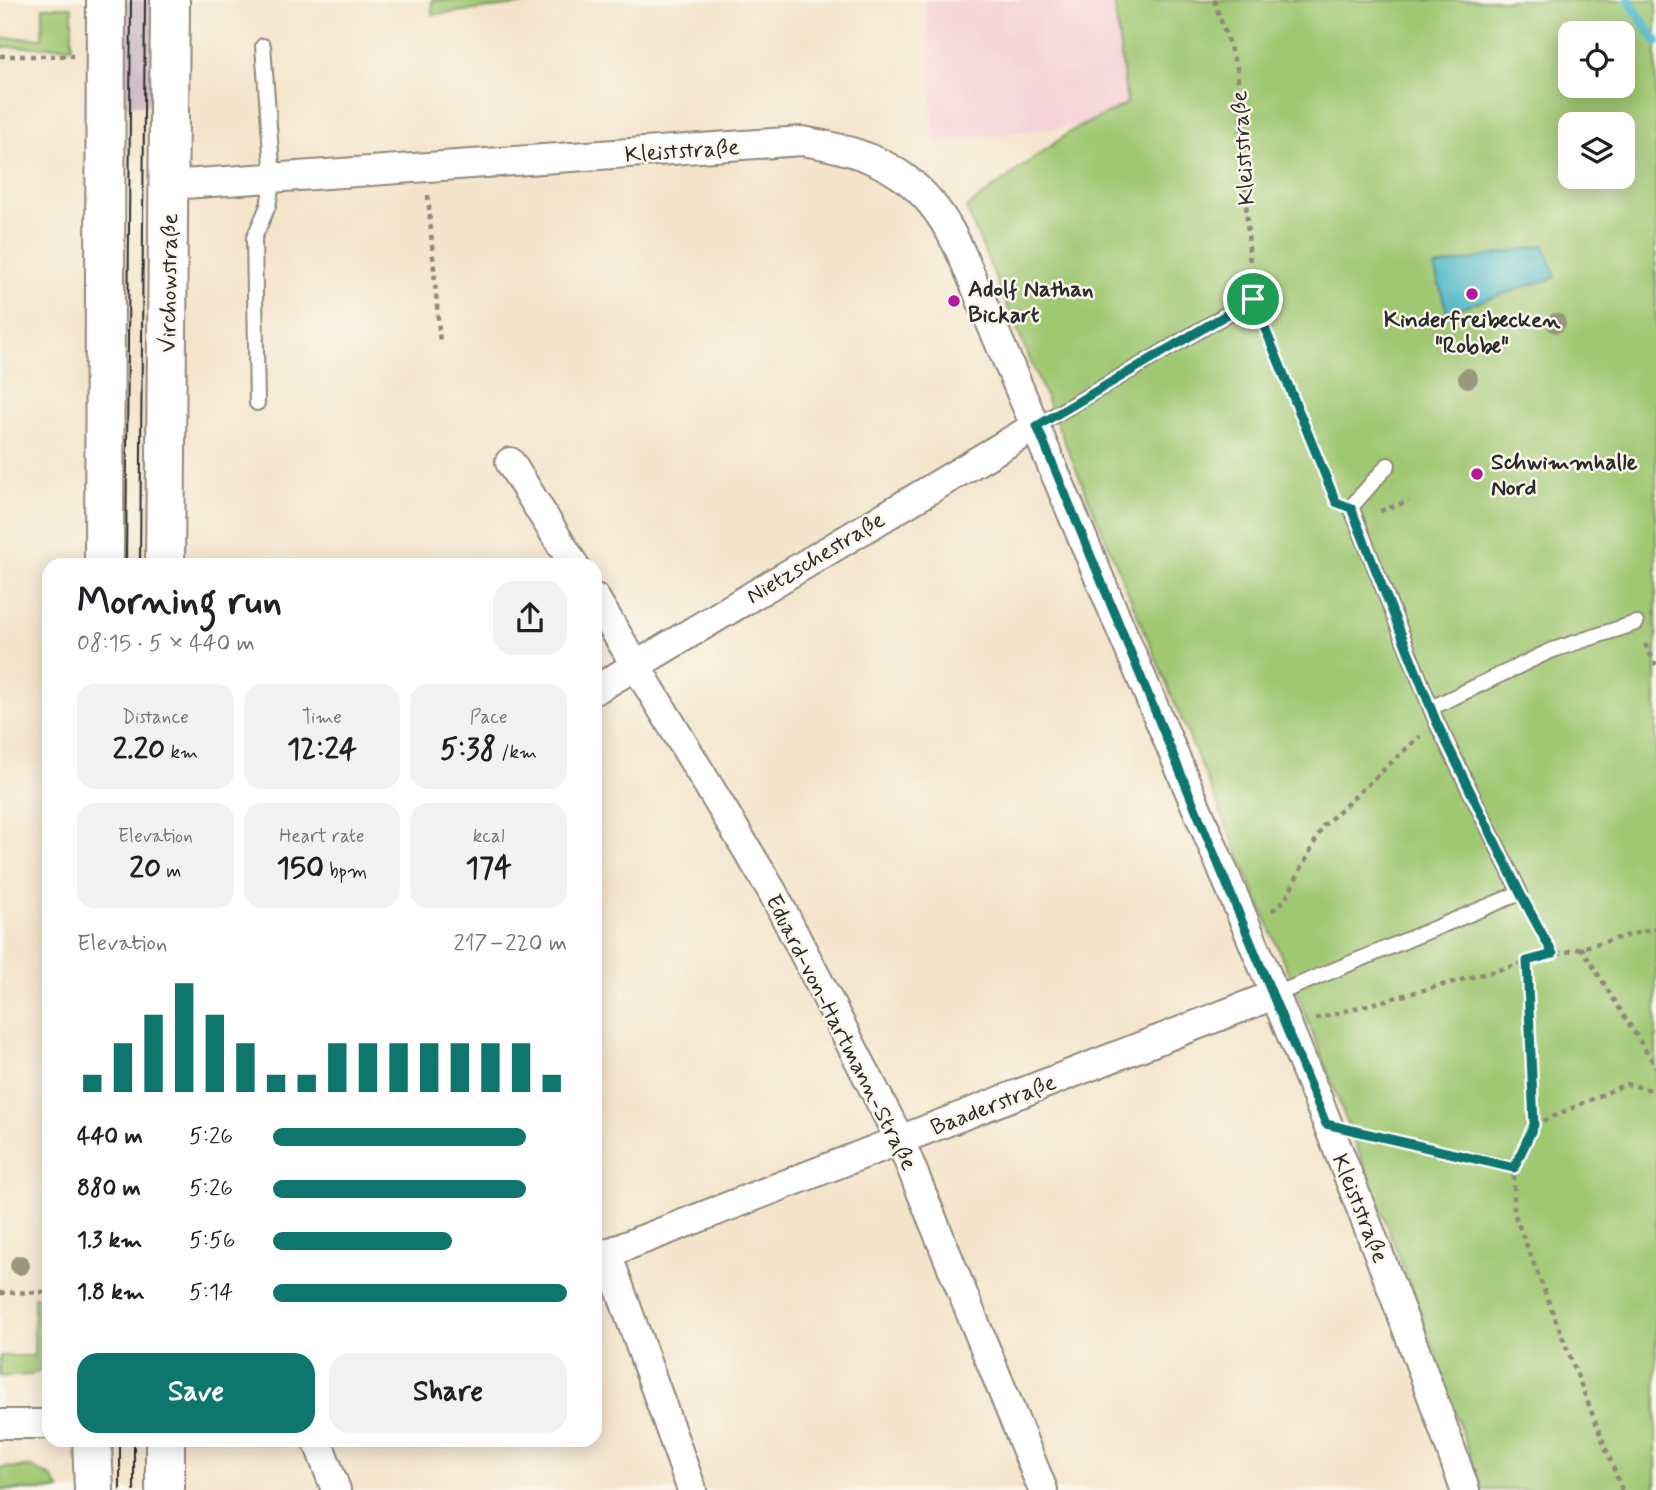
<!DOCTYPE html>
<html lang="en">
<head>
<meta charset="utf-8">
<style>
	body { margin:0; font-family:Mynerve,sans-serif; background:#f2f2f2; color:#202124; height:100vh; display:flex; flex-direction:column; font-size:26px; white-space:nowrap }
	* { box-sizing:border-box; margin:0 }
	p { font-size:23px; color:#757577 }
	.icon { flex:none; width:38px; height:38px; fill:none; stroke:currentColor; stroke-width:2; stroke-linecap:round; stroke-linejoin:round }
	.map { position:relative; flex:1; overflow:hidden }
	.side { position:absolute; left:42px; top:558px; width:560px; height:889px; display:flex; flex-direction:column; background:#fff; border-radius:21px; box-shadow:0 4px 18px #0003 }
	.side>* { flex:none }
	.fabs { position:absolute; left:1558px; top:21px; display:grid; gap:14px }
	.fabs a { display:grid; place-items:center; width:77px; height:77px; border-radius:14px; background:#fff; box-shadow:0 4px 18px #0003; font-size:35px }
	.pin { position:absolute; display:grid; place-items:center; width:60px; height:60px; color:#fff; margin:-30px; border:4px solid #fff; border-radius:50%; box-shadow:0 2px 7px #0007 }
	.round { display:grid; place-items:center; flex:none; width:74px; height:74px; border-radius:21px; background:#f2f2f2 }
	.headline { display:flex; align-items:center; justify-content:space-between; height:119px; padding:0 35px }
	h1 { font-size:38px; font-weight:700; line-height:52px }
	.figures { display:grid; grid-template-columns:repeat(3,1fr); gap:10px; height:119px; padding:7px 35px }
	.figures div { display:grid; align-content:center; border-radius:18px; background:#f2f2f2; text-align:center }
	.figures b { font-size:30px; font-weight:700 }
	.figures small { font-size:19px; font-weight:400 }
	.figures p { font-size:19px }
	.chart { height:196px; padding:14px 35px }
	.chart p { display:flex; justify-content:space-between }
	.chart svg { width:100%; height:126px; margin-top:7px; stroke:#0f766e; stroke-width:6 }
	.button { display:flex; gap:14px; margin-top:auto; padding:14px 35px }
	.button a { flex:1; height:80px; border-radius:21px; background:#0f766e; color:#fff; font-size:28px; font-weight:700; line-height:80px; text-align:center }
	.button a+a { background:#f2f2f2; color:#202124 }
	ul { padding:0 35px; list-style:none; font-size:23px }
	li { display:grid; grid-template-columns:112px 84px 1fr; align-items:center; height:52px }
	li i { height:18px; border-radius:9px; background:#0f766e }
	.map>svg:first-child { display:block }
	.built { fill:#f6cfd7 }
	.industrial { fill:#d1bdc9 }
	.green { fill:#a0c873; stroke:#667a4f; stroke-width:2; fill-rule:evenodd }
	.water { fill:#4bb7c6; stroke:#3b7178; stroke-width:2 }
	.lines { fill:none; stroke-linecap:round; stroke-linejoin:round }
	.stream { stroke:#4bb7c6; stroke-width:10 }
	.lane-casing { stroke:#90887b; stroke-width:18 }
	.street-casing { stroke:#90887b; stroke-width:32 }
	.secondary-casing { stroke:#90887b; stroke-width:42 }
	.path { stroke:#90887b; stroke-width:4.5; stroke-dasharray:5 5; stroke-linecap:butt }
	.lane { stroke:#fff; stroke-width:14 }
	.street { stroke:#fff; stroke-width:28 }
	.secondary { stroke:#fff; stroke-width:38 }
	.tram { stroke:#2b2b2b; stroke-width:2 }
	.tree { fill:#99987f }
	.route-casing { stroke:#fff; stroke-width:14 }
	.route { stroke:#0f766e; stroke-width:9 }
	.poi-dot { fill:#b5179e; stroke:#fbf7ec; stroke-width:2.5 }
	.labels { text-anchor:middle; stroke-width:5; stroke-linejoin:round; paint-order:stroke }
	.street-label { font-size:23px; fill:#2b2b2b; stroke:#fbf7ec }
	.poi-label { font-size:23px; font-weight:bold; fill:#2b2b2b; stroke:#fbf7ec; text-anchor:start }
</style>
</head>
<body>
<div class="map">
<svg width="1656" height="1490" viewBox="0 0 1656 1490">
	<rect width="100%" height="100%" fill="#fbf7ec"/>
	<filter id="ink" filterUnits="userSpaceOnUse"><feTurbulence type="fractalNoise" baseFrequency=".0143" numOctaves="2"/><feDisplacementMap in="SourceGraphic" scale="14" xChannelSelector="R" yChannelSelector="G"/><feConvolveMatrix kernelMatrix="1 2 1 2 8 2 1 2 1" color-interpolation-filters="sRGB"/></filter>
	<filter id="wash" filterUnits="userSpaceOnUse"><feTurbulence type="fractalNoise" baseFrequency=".00686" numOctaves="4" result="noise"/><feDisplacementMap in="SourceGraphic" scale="28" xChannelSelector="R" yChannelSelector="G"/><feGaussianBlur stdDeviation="1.57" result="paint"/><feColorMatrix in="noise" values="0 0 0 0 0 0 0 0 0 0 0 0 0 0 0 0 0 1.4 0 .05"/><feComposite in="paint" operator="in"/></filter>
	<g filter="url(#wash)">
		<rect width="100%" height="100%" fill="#f4e4cb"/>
		<!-- built -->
		<polygon class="built" points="924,0 1192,0 1218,109 935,142"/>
		<!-- industrial -->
		<polygon class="industrial" points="125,0 153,0 152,105 125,105"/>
		<!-- green -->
		<g class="green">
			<polygon points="432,0 561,0 432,15"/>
			<path d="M 1114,0 L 1656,0 L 1656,1490 L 1482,1490 L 1418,1306 L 1297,993 L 966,208 L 1071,131 L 1127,104 ZM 1570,33 L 1622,33 L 1622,86 L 1570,86 ZM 1570,124 L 1622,124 L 1622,177 L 1570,177 Z"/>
			<polygon points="43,7 72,7 72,47 0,47 0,38 42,38"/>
			<polygon points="34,1297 49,1297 49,1367 30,1375 0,1377 0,1356 34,1356"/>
			<polygon points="31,1467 51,1477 60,1490 0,1490 0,1468"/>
		</g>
		<!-- water -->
		<polygon class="water" points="1544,245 1556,277 1447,312 1434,267"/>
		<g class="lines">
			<!-- stream -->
			<polyline class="stream" points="1629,0 1656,42"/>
		</g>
	</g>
	<g filter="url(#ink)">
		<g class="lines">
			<!-- lane casing -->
			<g class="lane-casing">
				<g id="lane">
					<polyline points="257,403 254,238 268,206 273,179 263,46"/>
					<polyline points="1036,426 1253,299 1252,286"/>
					<polyline points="1431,708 1550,651 1636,623"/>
					<polyline points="1274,995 1520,893 1436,721 1351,507 1388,465"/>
				</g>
			</g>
			<!-- street casing -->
			<g class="street-casing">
				<g id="street">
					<path d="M 169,185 L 802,141 C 852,149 897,162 931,203 C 957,234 971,278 987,314 C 1022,394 1056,475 1090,556 C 1220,865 1356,1173 1465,1490"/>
					<polyline points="510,462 574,565"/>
					<polyline points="595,598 772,891 900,1140 1043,1490"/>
					<polyline points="595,690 1036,426"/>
					<polyline points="607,1253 692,1490"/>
					<polyline points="595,1258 1274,995"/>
					<polyline points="0,1424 49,1424"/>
					<polyline points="317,1440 336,1490"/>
				</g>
			</g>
			<!-- secondary casing -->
			<g class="secondary-casing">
				<g id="secondary">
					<polyline points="104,565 106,0"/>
					<polyline points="165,565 170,0"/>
					<polyline points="92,1440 94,1490"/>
					<polyline points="165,1490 165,1440"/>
				</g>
			</g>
			<!-- path -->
			<g class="path">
				<polyline points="1214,0 1237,68 1250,264"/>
				<polyline points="0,56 73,56"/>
				<polyline points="428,195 440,343"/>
				<polyline points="1261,319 1332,492"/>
				<polyline points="1380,511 1409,501"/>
				<polyline points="1645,644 1656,665"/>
				<polyline points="1272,911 1285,900 1323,826 1420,736"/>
				<polyline points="1530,913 1553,954"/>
				<polyline points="1581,947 1656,1067"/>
				<polyline points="1527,961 1534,1124"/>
				<polyline points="1315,1019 1656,928"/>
				<polyline points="1364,1132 1514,1168"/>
				<polyline points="0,1293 49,1292"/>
				<polyline points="1622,1490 1514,1213 1514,1168 1534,1125 1626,1084 1656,1091"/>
			</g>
			<!-- lane -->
			<use href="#lane" class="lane"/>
			<!-- street -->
			<use href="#street" class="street"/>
			<!-- secondary -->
			<use href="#secondary" class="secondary"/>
			<!-- tram -->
			<g class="tram">
				<polyline points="126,565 131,0"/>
				<polyline points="140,565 145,0"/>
				<polyline points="120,1440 120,1490"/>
				<polyline points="134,1490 134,1440"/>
			</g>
		</g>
		<!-- trees -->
		<g class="tree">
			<circle cx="1556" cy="323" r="10"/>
			<circle cx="1468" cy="378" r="10"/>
			<circle cx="20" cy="1265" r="10"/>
		</g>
	</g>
	<g class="lines" filter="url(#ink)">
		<!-- route casing -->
		<g class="route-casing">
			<polygon id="route" points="1253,299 1336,502 1351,508 1436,721 1520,893 1553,954 1527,961 1534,1125 1514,1168 1326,1124 1037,426"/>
		</g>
		<!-- route -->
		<use href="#route" class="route"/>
	</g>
	<!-- markers -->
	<g class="poi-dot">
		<circle cx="1472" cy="294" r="7"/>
		<circle cx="954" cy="301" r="7"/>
		<circle cx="1477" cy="474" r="7"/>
	</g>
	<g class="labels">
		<!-- street labels -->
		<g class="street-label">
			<text transform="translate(1242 148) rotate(-94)" y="8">Kleiststraße</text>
			<text transform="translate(682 150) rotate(-4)" y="8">Kleiststraße</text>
			<text transform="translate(168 283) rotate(-89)" y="8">Virchowstraße</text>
			<text transform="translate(815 557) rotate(-31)" y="8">Nietzschestraße</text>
			<text transform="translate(842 1032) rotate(63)" y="8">Eduard-von-Hartmann-Straße</text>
			<text transform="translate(993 1104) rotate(-21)" y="8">Baaderstraße</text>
			<text transform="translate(1361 1208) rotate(68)" y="8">Kleiststraße</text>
		</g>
		<!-- poi labels -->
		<g class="poi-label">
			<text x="968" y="296">Adolf Nathan<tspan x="968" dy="26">Bickart</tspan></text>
			<text x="1472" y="327" text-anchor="middle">Kinderfreibecken<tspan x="1472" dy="26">"Robbe"</tspan></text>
			<text x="1491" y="469">Schwimmhalle<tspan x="1491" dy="26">Nord</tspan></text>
		</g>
	</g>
</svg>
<div class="fabs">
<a><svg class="icon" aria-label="locate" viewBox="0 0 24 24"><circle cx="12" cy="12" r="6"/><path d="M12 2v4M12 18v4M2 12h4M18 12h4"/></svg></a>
<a><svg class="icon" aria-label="layers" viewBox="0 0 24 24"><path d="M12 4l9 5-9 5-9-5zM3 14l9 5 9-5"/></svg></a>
</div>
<div class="pin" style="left:1253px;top:299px;background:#1e9e55"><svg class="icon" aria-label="arrive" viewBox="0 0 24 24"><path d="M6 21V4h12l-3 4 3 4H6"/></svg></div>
<section class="side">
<div class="headline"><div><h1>Morning run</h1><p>08:15 · 5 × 440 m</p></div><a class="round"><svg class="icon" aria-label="share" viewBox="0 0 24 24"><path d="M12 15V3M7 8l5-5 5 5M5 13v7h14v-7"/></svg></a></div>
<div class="figures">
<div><p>Distance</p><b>2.20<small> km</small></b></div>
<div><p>Time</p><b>12:24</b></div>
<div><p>Pace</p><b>5:38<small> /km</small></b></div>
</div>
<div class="figures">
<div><p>Elevation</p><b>20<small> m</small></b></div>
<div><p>Heart rate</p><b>150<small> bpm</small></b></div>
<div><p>kcal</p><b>174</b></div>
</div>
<div class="chart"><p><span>Elevation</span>217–220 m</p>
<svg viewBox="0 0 160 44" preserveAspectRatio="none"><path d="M5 44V38M15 44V27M25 44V17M35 44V6M45 44V17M55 44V27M65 44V38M75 44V38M85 44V27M95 44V27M105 44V27M115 44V27M125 44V27M135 44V27M145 44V27M155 44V38"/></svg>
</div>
<ul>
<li><b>440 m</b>5:26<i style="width:86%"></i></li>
<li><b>880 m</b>5:26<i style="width:86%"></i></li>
<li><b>1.3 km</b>5:56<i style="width:61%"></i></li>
<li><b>1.8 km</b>5:14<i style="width:100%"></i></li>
</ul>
<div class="button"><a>Save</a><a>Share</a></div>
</section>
</div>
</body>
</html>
